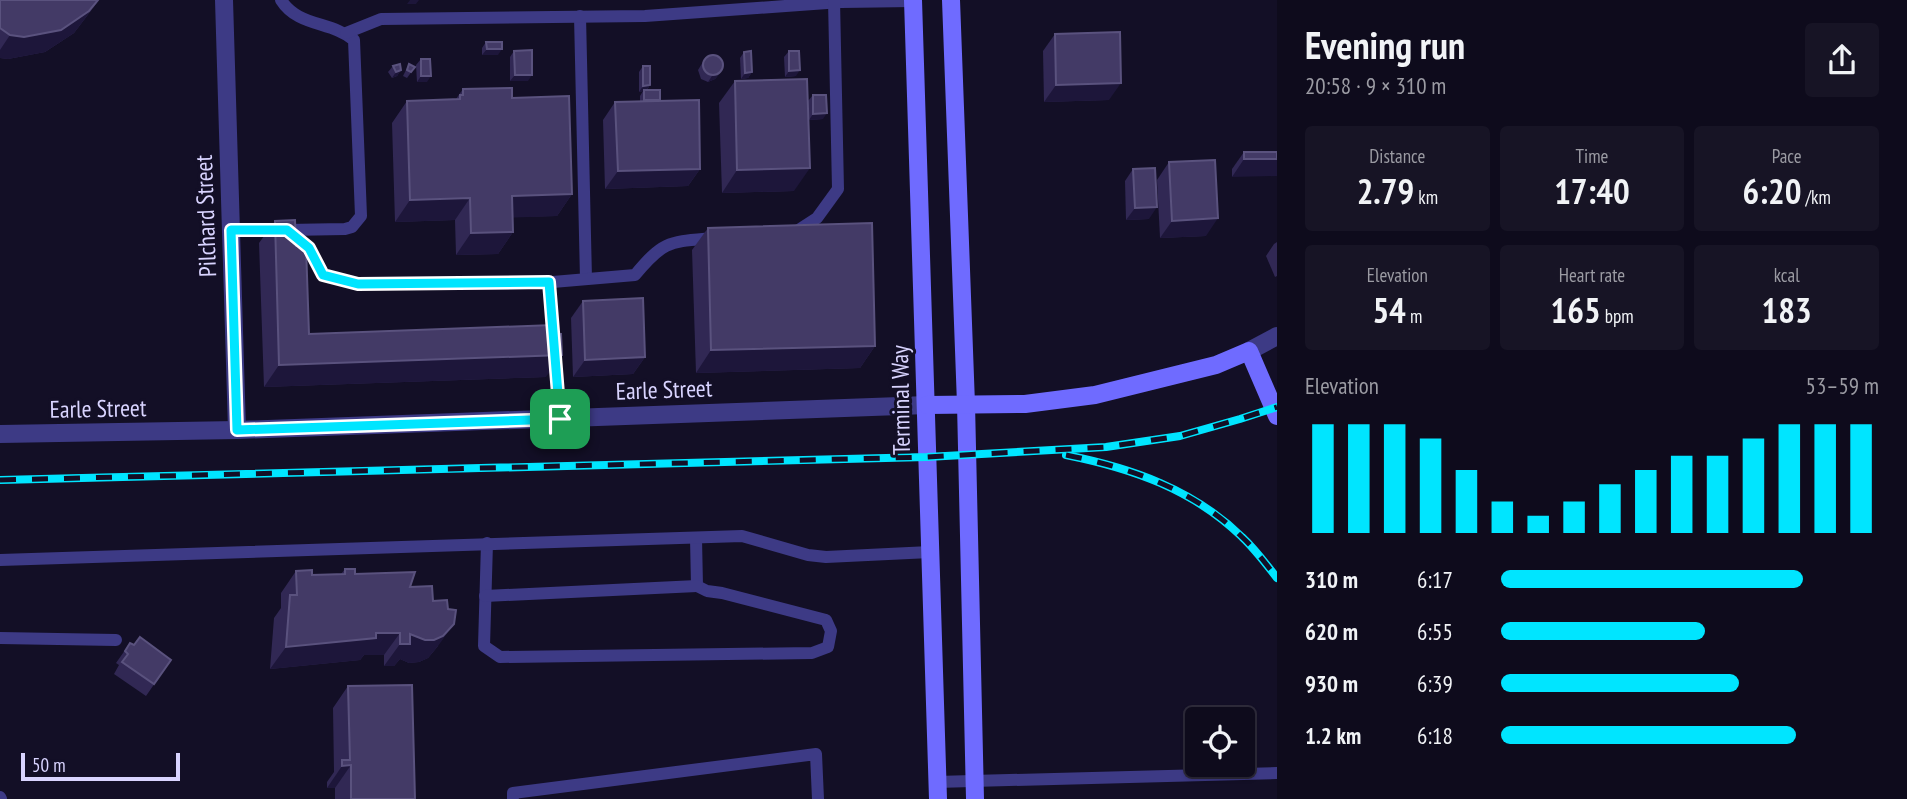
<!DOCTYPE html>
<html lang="en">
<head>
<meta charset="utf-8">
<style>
	body { margin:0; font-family:"PT Sans Narrow",sans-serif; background:#171425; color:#f1f3f6; height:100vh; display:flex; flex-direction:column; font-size:26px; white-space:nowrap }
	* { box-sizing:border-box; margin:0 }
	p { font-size:23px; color:#9b9ba3 }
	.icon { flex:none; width:38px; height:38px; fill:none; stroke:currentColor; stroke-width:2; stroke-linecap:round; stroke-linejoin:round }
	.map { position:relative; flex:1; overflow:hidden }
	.drawer { display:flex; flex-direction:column; background:#0e0b1c; width:630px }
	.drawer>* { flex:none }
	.buttons { position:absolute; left:1185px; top:707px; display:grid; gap:14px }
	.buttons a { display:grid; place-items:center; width:70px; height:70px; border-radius:7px; background:#0e0b1c; box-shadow:0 2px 5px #0004,0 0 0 2px #2e2b3b; font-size:35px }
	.scale { position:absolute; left:21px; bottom:18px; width:159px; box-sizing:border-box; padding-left:7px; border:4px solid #d9d4ff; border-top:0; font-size:19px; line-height:24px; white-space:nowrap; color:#d9d4ff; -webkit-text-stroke:5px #130f26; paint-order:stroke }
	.pin { position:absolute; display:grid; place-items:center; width:60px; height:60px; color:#fff; margin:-30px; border-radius:14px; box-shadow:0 4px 10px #0006 }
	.round { display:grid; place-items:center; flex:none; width:74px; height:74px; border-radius:7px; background:#171425 }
	.head { display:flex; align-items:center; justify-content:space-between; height:119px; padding:0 28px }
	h1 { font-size:38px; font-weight:700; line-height:52px }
	.figures { display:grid; grid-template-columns:repeat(3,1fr); gap:10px; height:119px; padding:7px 28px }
	.figures div { display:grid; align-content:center; border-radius:7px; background:#171425; text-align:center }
	.figures b { font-size:35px; font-weight:700 }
	.figures small { font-size:19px; font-weight:400 }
	.figures p { font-size:19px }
	.chart { height:196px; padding:14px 28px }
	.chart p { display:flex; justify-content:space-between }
	.chart svg { width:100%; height:126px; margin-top:7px; stroke:#00e5ff; stroke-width:6 }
	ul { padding:0 28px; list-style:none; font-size:23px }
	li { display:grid; grid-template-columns:112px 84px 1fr; align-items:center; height:52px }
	li i { height:18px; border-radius:9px; background:#00e5ff }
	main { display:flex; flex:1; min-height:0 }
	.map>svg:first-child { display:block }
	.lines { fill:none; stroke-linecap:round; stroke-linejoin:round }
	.lane { stroke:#3d3a85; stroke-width:12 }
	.street { stroke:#3d3a85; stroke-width:18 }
	.secondary { stroke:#6f6bff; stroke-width:18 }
	.rail-casing { stroke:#00e5ff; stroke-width:8 }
	.rail { stroke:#130f26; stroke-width:5; stroke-dasharray:16; stroke-linecap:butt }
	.wall { fill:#312854 }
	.shaded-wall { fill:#1d163a }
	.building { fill:#433a66; stroke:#5a527e; stroke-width:2 }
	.route-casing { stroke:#fff; stroke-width:14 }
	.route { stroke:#00e5ff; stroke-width:9 }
	.labels { text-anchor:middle; stroke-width:6; stroke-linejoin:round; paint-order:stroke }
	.street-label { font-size:24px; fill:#d9d4ff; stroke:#130f26 }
</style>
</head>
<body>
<main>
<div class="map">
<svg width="1277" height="799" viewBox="0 0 1277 799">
	<rect width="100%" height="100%" fill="#130f26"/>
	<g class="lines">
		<!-- lane -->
		<g class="lane">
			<path d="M 281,0 C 298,27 331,21 354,40 L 361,216 L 352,227 L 345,229 L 287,230"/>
			<polyline points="580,16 586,279"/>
			<polyline points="346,33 381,19 645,16 841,2 913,1"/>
			<path d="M 231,230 L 287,230 L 309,248 L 323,275 L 358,284 L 541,283 L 635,275 C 664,240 669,242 714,238"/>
			<polyline points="791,231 797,231 817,218 838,189 834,0"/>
			<polyline points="549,282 560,419"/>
			<polyline points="487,543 484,646 500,657 812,653 828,647 831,631 826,620 722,593 707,591 697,586 696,538"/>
			<polyline points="0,560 742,536 808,555 826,557 930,552"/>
			<polyline points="485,596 697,586"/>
			<polyline points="0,638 116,640"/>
			<polyline points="935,787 936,782 1277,773"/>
			<polyline points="0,797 1,799"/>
			<polyline points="513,799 513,793 816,754 818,799"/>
		</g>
		<!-- street -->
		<g class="street">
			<polyline points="224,0 237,430"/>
			<polyline points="1249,351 1277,336"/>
			<polyline points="0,434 237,430 927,405"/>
		</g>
		<!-- secondary -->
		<g class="secondary">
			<polyline points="913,0 938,799"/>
			<polyline points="951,0 966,404 975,799"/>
			<polyline points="927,405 1025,404 1095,395 1216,365 1249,351 1277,416"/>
		</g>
		<!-- rail casing -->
		<g class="rail-casing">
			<g id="rail">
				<path d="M 1066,455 C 1131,468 1193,489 1242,537 C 1255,549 1266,564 1277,578"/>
				<polyline points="0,480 927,457 1106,447 1180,436 1240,419 1277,407"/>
			</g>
		</g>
		<!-- rail -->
		<use href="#rail" class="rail"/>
	</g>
	<!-- wall -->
	<g class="wall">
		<polygon points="0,0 99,0 74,33 45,52 8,59 0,58"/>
		<polygon points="1055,34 1109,100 1044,102 1043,51"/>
		<polygon points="486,42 498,55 482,55 482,48"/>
		<polygon points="514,51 528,81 510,81 510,57"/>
		<polygon points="789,51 796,76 785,77 784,57"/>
		<polygon points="744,52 752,72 748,78 741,79 740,58"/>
		<polygon points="706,57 720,73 715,79 708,82 701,79 698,70"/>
		<polygon points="421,59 427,82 417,82 416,65"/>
		<polygon points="409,64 415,67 407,78 403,76"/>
		<polygon points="393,66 401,70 397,76 392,78 388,72"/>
		<polygon points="643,66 650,85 647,90 660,100 659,101 700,169 688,186 605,189 603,120 615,102 640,102 640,96 643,91 639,92 639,72"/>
		<polygon points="735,81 794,191 722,193 719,103"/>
		<polygon points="463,89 512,98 572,194 557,216 513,217 513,232 498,254 456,255 455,220 395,222 392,123 407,101 456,99"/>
		<polygon points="813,95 823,119 809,120 808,101"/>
		<polygon points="1244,152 1277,152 1232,177 1232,169"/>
		<polygon points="1169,162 1206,236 1160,238 1157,180"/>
		<polygon points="1133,169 1149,219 1126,220 1125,181"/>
		<polygon points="275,221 296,246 309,334 546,377 264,387 259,243"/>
		<polygon points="708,228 875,346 860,368 696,373 692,250"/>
		<polygon points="1277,242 1277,276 1275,277 1266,256 1274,244"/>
		<polygon points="583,301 645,357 633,374 573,377 571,318"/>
		<polygon points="345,569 355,574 410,587 438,646 428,658 419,662 409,663 400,659 394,666 384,666 384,655 364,655 360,660 270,669 274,618 281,608 281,593 296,571 312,575 341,574"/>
		<polygon points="130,643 134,645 171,660 146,696 114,674 119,665 116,663"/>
		<polygon points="348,686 415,799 335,799 335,788 327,788 327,782 334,772 333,708"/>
	</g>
	<!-- shaded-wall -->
	<g class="shaded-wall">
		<polygon points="99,0 74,33 45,52 8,59 0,58 0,50 10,35"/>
		<polygon points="410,0 419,0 416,4 407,4"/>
		<polygon points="487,49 502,49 498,55 482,55"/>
		<polygon points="401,70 397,76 392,78 396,72"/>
		<polygon points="800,70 796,76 785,77 789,71"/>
		<polygon points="752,72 748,78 741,79 745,73"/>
		<polygon points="720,73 715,79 708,82 712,76"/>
		<polygon points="515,75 532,75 528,81 510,81"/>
		<polygon points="421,76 431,76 427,82 417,82"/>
		<polygon points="1121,83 1109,100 1044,102 1056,85"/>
		<polygon points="650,85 646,91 639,92 643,86"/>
		<polygon points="827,113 823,119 809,120 813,114"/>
		<polygon points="1244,159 1277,159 1277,176 1232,177"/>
		<polygon points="810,168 794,191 722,193 737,170"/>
		<polygon points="700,169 688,186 605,189 618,171"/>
		<polygon points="572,194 557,216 497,218 512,196"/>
		<polygon points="470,198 455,220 395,222 410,200"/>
		<polygon points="1157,207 1149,219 1126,220 1135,208"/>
		<polygon points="1218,218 1206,236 1160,238 1172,221"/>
		<polygon points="513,232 498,254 456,255 471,233"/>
		<polygon points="875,346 860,368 696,373 711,350"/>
		<polygon points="562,355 546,377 264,387 279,365"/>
		<polygon points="645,357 633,374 573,377 585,360"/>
		<polygon points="454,624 438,646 428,658 419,662 409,663 400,659 394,666 384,666 400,644 410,634"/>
		<polygon points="376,633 400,633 384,655 364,655 360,660 270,669 286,647"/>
		<polygon points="351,765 335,788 327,788 342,766"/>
	</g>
	<!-- building -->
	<g class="building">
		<polygon points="0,0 98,0 89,11 61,30 24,37 10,35 0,28"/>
		<polygon points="1120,32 1121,83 1056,85 1055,34"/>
		<polygon points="486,42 502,42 502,49 487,49"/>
		<polygon points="532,50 532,75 515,75 514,51"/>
		<polygon points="751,51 752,72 745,73 744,52"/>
		<polygon points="789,51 799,51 800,70 789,71"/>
		<circle cx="713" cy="65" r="10"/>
		<polygon points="421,59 430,59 431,76 421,76"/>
		<polygon points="400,64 401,70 396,72 393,66"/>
		<polygon points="409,64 415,67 411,72 407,70"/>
		<polygon points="643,66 650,66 650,85 643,86"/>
		<polygon points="807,79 810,168 737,170 735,81"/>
		<polygon points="512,88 512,98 569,96 572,194 512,196 513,232 471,233 470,198 410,200 407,101 460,99 460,95 463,95 463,89"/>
		<rect x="644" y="90" width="16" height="10"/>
		<polygon points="813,95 826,95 827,113 813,114"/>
		<polygon points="699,100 700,169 618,171 615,102"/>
		<rect x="1244" y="152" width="33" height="7"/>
		<polygon points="1215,160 1218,218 1172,221 1169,162"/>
		<polygon points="1155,168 1157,207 1135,208 1133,169"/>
		<polygon points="295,220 296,246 306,246 309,334 553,325 554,334 561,334 562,355 279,365 275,221"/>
		<polygon points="872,223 875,346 711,350 708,228"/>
		<polygon points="643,298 645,357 585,360 583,301"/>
		<polygon points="345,569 355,569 355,574 415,572 410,587 432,586 433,601 447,600 448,609 456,610 454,624 443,636 434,640 425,640 410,634 410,644 400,644 400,633 376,633 376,638 286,647 290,595 297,595 296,571 312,570 312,575 345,574"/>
		<polygon points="140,637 171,660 154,684 122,662 128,654 125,651 130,643 134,645"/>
		<polygon points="412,685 415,799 351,799 351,765 342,766 342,760 350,760 348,686"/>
	</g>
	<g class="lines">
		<!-- route casing -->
		<g class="route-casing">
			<polygon id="route" points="231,230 287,230 309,248 323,275 358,284 549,282 560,419 237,430"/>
		</g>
		<!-- route -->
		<use href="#route" class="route"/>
	</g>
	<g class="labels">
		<!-- street labels -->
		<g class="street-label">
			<text transform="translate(206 216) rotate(-92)" y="8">Pilchard Street</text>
			<text transform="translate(664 390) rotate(-2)" y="8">Earle Street</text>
			<text transform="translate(901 400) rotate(-91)" y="8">Terminal Way</text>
			<text transform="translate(98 409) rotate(-1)" y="8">Earle Street</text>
		</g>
	</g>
</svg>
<div class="buttons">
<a><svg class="icon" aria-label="locate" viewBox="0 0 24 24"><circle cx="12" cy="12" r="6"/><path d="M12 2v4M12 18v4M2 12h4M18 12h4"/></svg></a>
</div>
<div class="scale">50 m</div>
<div class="pin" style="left:560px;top:419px;background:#1e9e55"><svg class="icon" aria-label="arrive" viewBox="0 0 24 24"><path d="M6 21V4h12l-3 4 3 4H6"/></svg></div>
</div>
<section class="drawer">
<div class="head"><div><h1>Evening run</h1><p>20:58 · 9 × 310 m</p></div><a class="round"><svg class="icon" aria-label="share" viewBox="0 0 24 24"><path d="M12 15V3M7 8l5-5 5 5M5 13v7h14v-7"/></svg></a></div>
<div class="figures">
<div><p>Distance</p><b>2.79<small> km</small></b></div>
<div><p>Time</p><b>17:40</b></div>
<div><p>Pace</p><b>6:20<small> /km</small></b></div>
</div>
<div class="figures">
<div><p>Elevation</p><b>54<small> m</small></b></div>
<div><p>Heart rate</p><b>165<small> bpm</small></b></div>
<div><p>kcal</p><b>183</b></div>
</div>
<div class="chart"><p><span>Elevation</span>53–59 m</p>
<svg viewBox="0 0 160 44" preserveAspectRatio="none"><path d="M5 44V6M15 44V6M25 44V6M35 44V11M45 44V22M55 44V33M65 44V38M75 44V33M85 44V27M95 44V22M105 44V17M115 44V17M125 44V11M135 44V6M145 44V6M155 44V6"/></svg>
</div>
<ul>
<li><b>310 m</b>6:17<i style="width:80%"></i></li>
<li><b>620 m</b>6:55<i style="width:54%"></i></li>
<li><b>930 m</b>6:39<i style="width:63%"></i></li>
<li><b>1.2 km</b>6:18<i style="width:78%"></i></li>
</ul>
</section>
</main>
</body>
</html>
